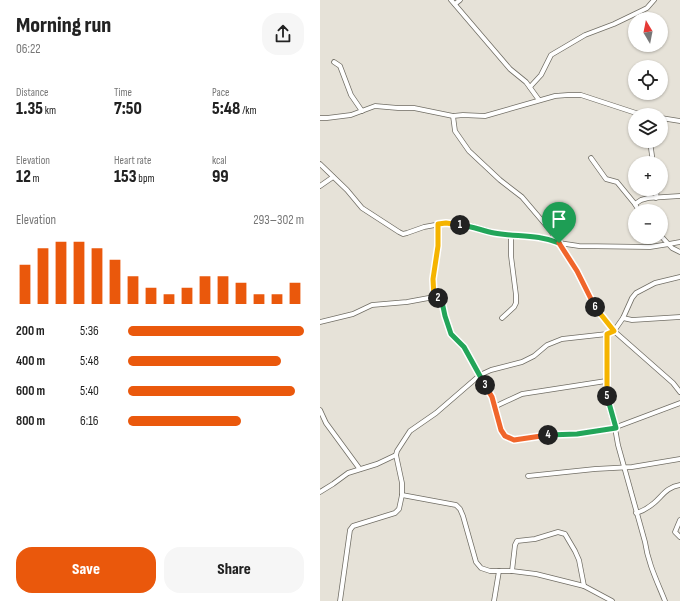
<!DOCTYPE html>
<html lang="en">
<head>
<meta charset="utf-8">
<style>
	body { margin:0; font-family:"Sofia Sans Condensed",sans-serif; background:#f6f6f6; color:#222; height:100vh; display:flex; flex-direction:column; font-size:15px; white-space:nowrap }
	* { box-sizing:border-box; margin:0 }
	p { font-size:13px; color:#767676 }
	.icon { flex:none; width:22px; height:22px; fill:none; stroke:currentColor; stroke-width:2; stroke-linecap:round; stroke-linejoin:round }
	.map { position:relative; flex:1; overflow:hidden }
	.panel { display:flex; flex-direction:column; background:#fff; width:320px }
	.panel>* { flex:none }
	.needle { width:26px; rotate:350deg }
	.fabs { position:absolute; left:308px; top:12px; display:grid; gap:8px }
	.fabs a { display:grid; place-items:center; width:40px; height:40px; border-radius:50%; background:#fff; box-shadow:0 1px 3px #0004; font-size:20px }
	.pin { position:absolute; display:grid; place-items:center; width:34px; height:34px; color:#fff; margin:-41px -17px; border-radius:50% 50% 50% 0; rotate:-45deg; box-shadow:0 0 4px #0007 }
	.pin .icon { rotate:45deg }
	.km { position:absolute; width:20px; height:20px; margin:-10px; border-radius:50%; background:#222; color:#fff; font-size:11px; line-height:20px; text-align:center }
	.round { display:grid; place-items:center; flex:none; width:42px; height:42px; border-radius:16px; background:#f6f6f6 }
	.summary { display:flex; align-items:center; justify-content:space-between; height:68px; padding:0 16px }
	h1 { font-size:22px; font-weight:800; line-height:30px }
	.stats { display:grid; grid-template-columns:repeat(3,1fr); gap:6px; height:68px; padding:4px 16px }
	.stats div { display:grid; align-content:center }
	.stats b { font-size:17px; font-weight:800 }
	.stats small { font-size:11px; font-weight:400 }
	.stats p { font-size:11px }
	.chart { height:112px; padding:8px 16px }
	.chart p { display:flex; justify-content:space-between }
	.chart svg { width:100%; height:72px; margin-top:4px; stroke:#ea580c; stroke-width:6 }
	.primary-button { display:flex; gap:8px; margin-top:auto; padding:8px 16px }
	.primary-button a { flex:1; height:46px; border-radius:16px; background:#ea580c; color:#fff; font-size:16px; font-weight:800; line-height:46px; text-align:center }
	.primary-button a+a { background:#f6f6f6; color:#222 }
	ul { padding:0 16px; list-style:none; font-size:13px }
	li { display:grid; grid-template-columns:64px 48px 1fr; align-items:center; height:30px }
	li i { height:10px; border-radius:5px; background:#ea580c }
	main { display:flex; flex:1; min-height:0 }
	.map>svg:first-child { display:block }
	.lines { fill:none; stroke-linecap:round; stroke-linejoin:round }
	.minor-casing { stroke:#716e65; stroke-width:5.5 }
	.minor { stroke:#fff; stroke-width:4 }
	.split-1-casing { stroke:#fff; stroke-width:8 }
	.split-2-casing { stroke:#fff; stroke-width:8 }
	.split-3-casing { stroke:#fff; stroke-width:8 }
	.split-4-casing { stroke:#fff; stroke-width:8 }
	.split-5-casing { stroke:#fff; stroke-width:8 }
	.split-6-casing { stroke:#fff; stroke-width:8 }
	.split-7-casing { stroke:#fff; stroke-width:8 }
	.split-1 { stroke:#22a559; stroke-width:5 }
	.split-2 { stroke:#f5b400; stroke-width:5 }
	.split-3 { stroke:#22a559; stroke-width:5 }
	.split-4 { stroke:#f0652b; stroke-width:5 }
	.split-5 { stroke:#22a559; stroke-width:5 }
	.split-6 { stroke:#f5b400; stroke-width:5 }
	.split-7 { stroke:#f0652b; stroke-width:5 }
</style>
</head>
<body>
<main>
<section class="panel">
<div class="summary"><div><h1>Morning run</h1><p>06:22</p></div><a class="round"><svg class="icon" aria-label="share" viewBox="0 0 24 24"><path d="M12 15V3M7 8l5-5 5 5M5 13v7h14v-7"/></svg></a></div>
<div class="stats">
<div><p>Distance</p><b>1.35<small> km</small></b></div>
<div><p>Time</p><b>7:50</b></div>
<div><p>Pace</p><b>5:48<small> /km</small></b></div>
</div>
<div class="stats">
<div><p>Elevation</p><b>12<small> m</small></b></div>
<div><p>Heart rate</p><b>153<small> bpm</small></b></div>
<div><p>kcal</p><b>99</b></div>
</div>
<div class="chart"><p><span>Elevation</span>293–302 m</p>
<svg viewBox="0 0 160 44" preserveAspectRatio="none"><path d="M5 44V20M15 44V10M25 44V6M35 44V6M45 44V10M55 44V17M65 44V27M75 44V34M85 44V38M95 44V34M105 44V27M115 44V27M125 44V31M135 44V38M145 44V38M155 44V31"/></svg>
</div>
<ul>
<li><b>200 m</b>5:36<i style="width:100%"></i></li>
<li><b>400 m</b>5:48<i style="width:87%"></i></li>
<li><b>600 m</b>5:40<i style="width:95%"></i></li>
<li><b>800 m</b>6:16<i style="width:64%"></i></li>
</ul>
<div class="primary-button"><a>Save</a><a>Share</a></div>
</section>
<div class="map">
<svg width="360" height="601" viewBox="0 0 360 601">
	<rect width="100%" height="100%" fill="#e6e2d8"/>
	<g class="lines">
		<!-- minor casing -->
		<g class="minor-casing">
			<g id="minor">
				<polyline points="131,0 190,69 206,82 219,100"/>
				<polyline points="135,4 140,0"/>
				<polyline points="14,62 20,66 31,95 42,111"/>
				<polyline points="210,87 221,75 231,55 265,35 294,24 321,11 327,8 334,0"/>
				<polyline points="133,116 135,131 149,151 180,180 202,197 230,230 257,271 276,308 294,331 303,318 312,298 316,293 335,283 360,277"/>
				<polyline points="0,118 7,118 31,115 55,106 78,108 94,108 133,116 143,115 165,116 235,96 248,95 261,95 322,115"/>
				<polyline points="341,118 360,121"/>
				<polyline points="330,141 333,163"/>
				<polyline points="271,158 286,179 297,182 315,204"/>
				<polyline points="0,164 27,190 42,208 79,232 83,234 87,233 104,227 126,223 151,226 174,233 221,237 239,243 259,246 330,247 349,244 360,242"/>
				<polyline points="0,186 13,177"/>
				<polyline points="336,198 337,189"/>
				<polyline points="319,211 315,204 321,200 328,198 360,196"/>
				<polyline points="341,236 352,248 360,252"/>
				<polyline points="114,297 113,279 118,246 117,224"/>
				<polyline points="182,318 194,307 196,303 196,295 191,256 191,235"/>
				<polyline points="303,318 312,320 360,317"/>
				<polyline points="0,322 33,314 52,305 87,302 114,297 120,299 122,302 125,317 131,334 144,347 172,397 181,430 185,436 194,440 229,435 257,434 291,429 360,403"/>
				<path d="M 287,334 L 286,381 L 287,398 L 295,428 L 298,445 L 325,542 C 328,563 337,581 345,601"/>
				<polyline points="174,407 202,394 286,381"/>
				<polyline points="0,410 6,423 39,468"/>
				<polyline points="208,476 275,469 312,467 360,459"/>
				<polyline points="0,492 13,484 28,473 57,464 76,455"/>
				<polyline points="82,495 136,505 140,509 143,516 156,562 161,568 170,571 192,571 216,574 264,586 292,601"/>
				<path d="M 316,513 C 323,511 328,508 334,503 C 343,495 347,487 360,485"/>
				<polyline points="360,520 355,532 360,537"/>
				<polyline points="192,571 195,545 197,541 215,539 238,532 245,534 255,551 259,560 264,586"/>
				<polyline points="20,601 30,530 33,526 75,513 79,509 82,495 82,483 76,455 77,451 90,431 116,413 160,375 171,370 202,362 214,356 227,345 242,339 287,334 294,331 353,383 360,392"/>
				<polyline points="174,601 179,571"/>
			</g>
		</g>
		<!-- minor -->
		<use href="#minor" class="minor"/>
	</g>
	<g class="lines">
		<!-- split-1 casing -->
		<g class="split-1-casing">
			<path id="split-1" d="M 140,225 C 152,226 163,231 174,233 C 196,237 218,234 239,243"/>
		</g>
		<!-- split-2 casing -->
		<g class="split-2-casing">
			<polyline id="split-2" points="118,298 114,297 113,279 118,246 118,224 126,223 140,225"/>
		</g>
		<!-- split-3 casing -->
		<g class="split-3-casing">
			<polyline id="split-3" points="118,298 122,302 125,316 131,334 144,347 165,385"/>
		</g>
		<!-- split-4 casing -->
		<g class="split-4-casing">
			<polyline id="split-4" points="165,385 172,397 181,430 185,436 194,440 228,435"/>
		</g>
		<!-- split-5 casing -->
		<g class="split-5-casing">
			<polyline id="split-5" points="228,435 257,434 296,428 287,396"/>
		</g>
		<!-- split-6 casing -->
		<g class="split-6-casing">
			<polyline id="split-6" points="275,307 294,331 287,334 287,396"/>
		</g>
		<!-- split-7 casing -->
		<g class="split-7-casing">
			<polyline id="split-7" points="239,243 257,271 275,307"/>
		</g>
		<!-- split-1 -->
		<use href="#split-1" class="split-1"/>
		<!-- split-2 -->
		<use href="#split-2" class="split-2"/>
		<!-- split-3 -->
		<use href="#split-3" class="split-3"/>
		<!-- split-4 -->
		<use href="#split-4" class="split-4"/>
		<!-- split-5 -->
		<use href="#split-5" class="split-5"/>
		<!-- split-6 -->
		<use href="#split-6" class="split-6"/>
		<!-- split-7 -->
		<use href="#split-7" class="split-7"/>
	</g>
</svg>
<div class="fabs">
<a><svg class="needle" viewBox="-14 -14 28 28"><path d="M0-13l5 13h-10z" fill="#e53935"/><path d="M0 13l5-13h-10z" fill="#767676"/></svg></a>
<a><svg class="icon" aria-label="locate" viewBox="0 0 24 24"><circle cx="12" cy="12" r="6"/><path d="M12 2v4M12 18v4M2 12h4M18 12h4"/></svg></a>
<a><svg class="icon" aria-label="layers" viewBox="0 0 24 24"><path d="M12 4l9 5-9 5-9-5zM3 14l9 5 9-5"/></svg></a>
<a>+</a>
<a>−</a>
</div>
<div class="pin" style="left:239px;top:243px;background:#1e9e55"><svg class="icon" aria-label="arrive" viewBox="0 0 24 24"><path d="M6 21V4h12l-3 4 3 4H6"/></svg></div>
<b class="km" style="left:140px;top:225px">1</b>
<b class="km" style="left:118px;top:298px">2</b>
<b class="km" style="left:165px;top:385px">3</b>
<b class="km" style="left:228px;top:435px">4</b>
<b class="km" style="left:287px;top:396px">5</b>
<b class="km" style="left:275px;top:307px">6</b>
</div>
</main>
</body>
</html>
